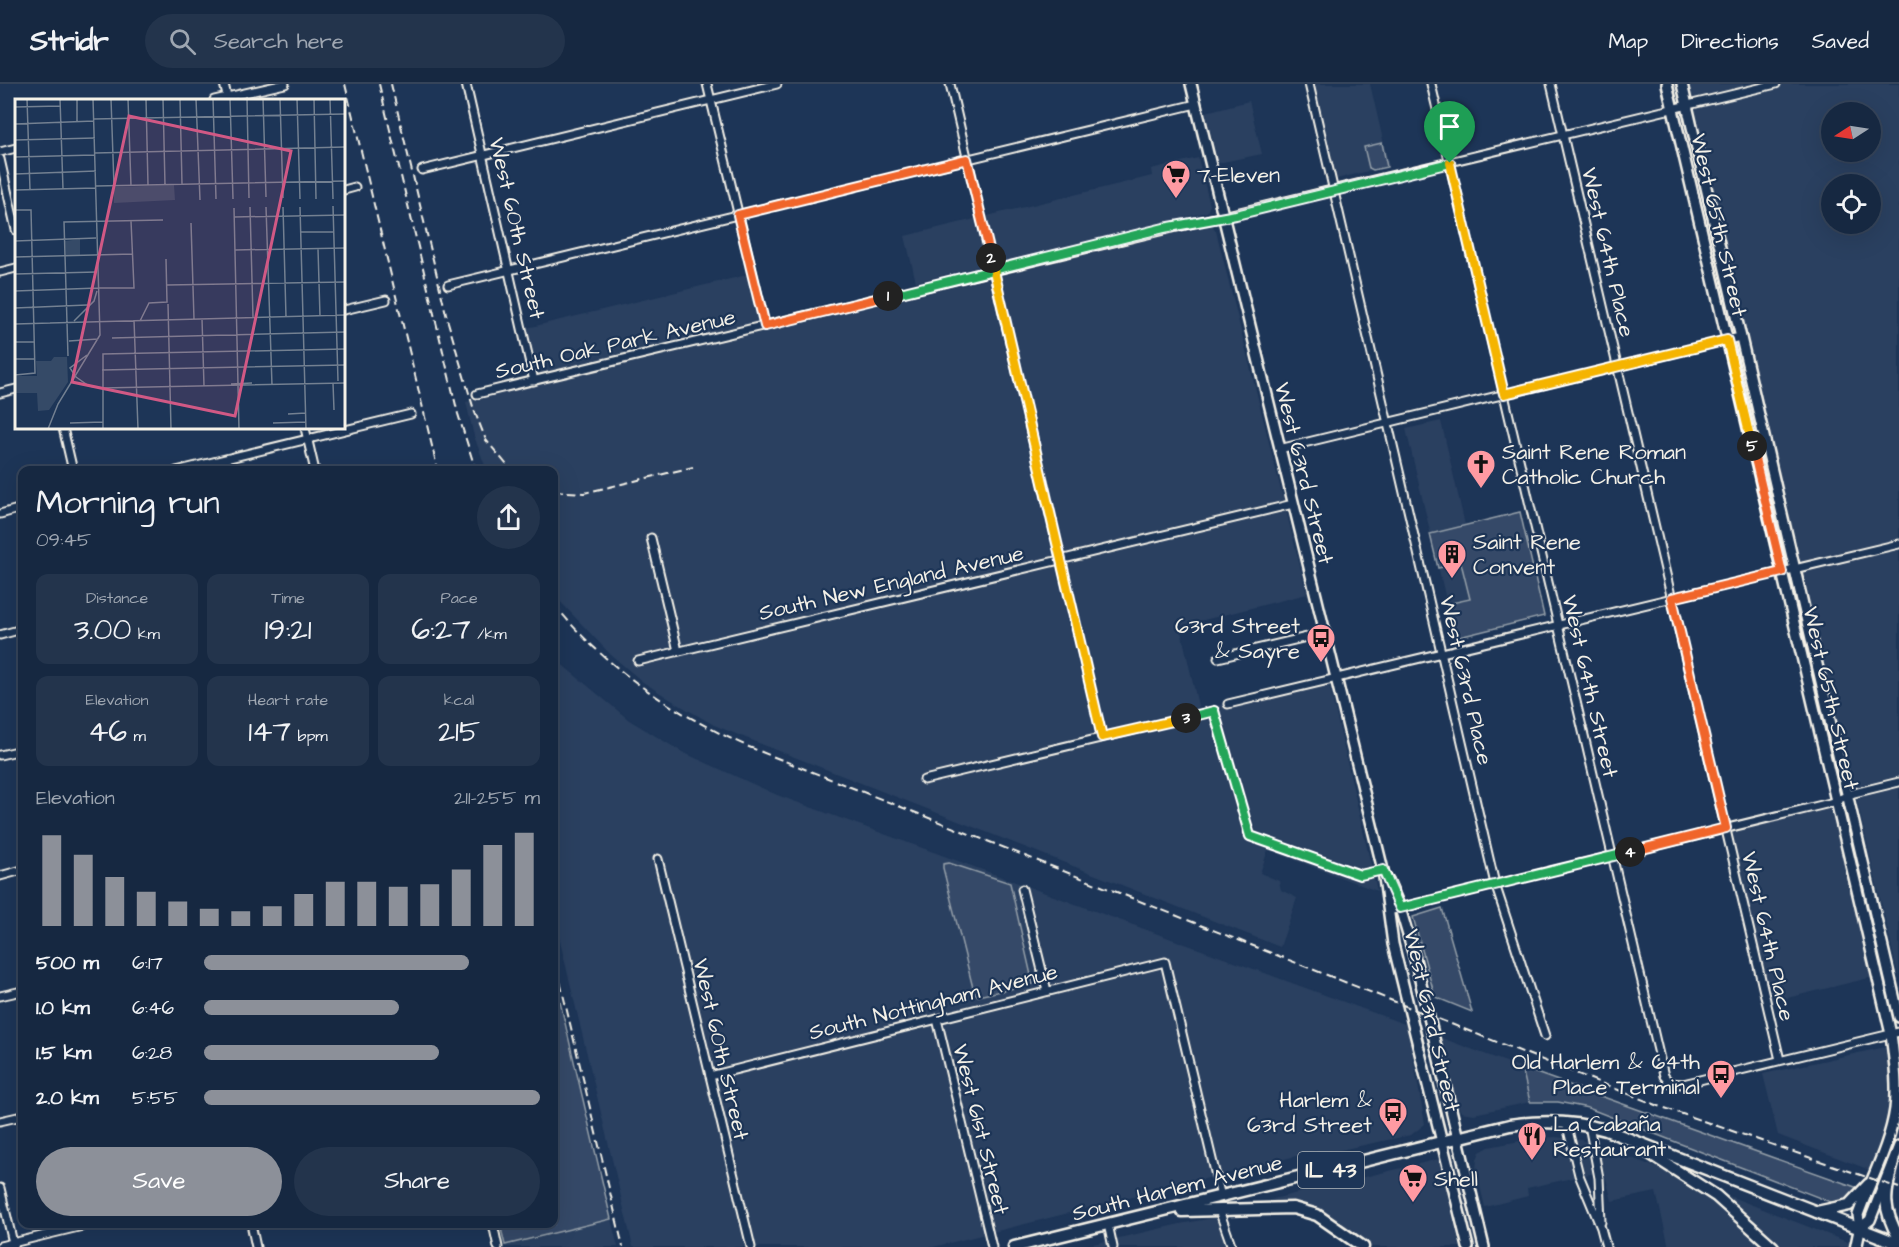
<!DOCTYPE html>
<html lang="en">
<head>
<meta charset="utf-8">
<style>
	body { margin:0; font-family:"Architects Daughter",sans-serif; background:#23344c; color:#f1f3f6; height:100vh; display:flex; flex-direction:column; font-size:22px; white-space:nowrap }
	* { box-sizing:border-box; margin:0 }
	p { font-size:20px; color:#9ea6b1 }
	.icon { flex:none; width:33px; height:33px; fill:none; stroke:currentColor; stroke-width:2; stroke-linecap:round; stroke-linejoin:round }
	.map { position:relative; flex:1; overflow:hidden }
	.side { position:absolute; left:18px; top:382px; width:540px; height:762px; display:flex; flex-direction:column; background:#162841; border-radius:12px; box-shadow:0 6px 24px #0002,0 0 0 2px #35445a }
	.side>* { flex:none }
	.needle { width:39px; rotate:258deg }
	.fabs { position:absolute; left:1821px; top:18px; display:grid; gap:12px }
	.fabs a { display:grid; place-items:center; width:60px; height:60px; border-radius:50%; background:#162841; box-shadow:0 6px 24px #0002,0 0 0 2px #35445a; font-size:30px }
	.pin { position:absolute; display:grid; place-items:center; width:51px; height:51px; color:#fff; margin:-62px -26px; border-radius:50% 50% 50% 0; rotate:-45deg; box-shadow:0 0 6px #0007 }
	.pin .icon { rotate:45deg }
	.km { position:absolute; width:30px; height:30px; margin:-15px; border-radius:50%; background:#222; color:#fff; font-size:16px; line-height:30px; text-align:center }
	.round { display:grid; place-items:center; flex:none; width:63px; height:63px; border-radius:32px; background:#23344c }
	.overview { display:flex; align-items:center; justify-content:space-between; height:102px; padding:0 18px }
	h1 { font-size:33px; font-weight:600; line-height:45px }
	.metrics { display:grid; grid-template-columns:repeat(3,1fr); gap:9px; height:102px; padding:6px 18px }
	.metrics div { display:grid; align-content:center; border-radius:12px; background:#23344c; text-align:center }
	.metrics b { font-size:30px; font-weight:600 }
	.metrics small { font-size:16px; font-weight:400 }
	.metrics p { font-size:16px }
	.chart { height:168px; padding:12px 18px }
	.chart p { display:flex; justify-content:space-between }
	.chart svg { width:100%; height:108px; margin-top:6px; stroke:#8c9099; stroke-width:6 }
	.cta { display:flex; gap:12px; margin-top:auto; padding:12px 18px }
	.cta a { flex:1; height:69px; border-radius:36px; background:#8c9099; color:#fff; font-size:24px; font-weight:600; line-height:69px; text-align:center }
	.cta a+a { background:#23344c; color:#f1f3f6 }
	ul { padding:0 18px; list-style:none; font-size:20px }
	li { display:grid; grid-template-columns:96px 72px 1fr; align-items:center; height:45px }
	li i { height:15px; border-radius:8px; background:#8c9099 }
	header { display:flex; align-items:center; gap:36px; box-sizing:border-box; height:84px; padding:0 30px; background:#162841; border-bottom:2px solid #35445a }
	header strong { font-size:28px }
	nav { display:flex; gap:33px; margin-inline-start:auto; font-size:21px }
	.search { width:420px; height:54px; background:#23344c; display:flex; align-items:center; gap:15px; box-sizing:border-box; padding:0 21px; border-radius:33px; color:#9ea6b1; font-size:22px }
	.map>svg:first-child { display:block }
	.built { fill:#2a4060; fill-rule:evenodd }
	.green { fill:#354a67; stroke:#949ea8; stroke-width:1.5 }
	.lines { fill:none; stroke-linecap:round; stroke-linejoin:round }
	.street-casing { stroke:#f4f1e8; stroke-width:11 }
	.secondary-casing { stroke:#f4f1e8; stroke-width:14 }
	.primary-casing { stroke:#f4f1e8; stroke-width:15 }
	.street { stroke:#1d3557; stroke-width:7 }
	.secondary { stroke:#1d3557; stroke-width:9 }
	.primary { stroke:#1d3557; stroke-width:10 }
	.rail { stroke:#f4f1e8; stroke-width:2; stroke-dasharray:9 4.5; stroke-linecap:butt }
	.split-1-casing { stroke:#fff; stroke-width:12 }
	.split-2-casing { stroke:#fff; stroke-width:12 }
	.split-3-casing { stroke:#fff; stroke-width:12 }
	.split-4-casing { stroke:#fff; stroke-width:12 }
	.split-5-casing { stroke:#fff; stroke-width:12 }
	.split-6-casing { stroke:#fff; stroke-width:12 }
	.split-1 { stroke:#22a559; stroke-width:8 }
	.split-2 { stroke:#f0652b; stroke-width:8 }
	.split-3 { stroke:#f5b400; stroke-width:8 }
	.split-4 { stroke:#22a559; stroke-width:8 }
	.split-5 { stroke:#f0652b; stroke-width:8 }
	.split-6 { stroke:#f5b400; stroke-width:8 }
	.labels { text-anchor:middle; stroke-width:4.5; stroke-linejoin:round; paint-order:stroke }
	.shield { fill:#1d3557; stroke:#b4b9bc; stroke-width:1.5 }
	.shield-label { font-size:21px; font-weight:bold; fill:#f4f1e8 }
	.poi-label { font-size:22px; fill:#f4f1e8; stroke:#1d3557; text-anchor:start }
	.street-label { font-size:22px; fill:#f4f1e8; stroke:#1d3557 }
	.inset-road { fill:none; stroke:#738091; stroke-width:1.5 }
	.view { fill:#d15985; fill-opacity:0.15; stroke:#d15985; stroke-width:3 }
	.inset-edge { fill:none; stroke:#f4f1e8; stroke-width:3 }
</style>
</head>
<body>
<header>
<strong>Stridr</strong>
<div class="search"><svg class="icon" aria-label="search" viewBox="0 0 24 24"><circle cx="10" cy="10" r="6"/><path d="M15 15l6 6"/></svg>Search here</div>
<nav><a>Map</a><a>Directions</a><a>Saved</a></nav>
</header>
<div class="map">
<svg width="1899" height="1163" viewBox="0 0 1899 1163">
	<rect width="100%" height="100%" fill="#1d3557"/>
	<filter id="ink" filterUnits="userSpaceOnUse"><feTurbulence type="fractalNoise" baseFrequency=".0167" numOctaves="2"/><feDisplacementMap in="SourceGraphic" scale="12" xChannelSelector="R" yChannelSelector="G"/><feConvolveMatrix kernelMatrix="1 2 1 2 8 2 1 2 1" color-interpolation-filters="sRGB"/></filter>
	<g filter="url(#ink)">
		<!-- built -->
		<g class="built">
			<polygon points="1314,0 1370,0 1389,82 1336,95"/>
			<path d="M 1687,0 L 1899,0 L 1899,894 ZM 1832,28 L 1870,28 L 1870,68 L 1832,68 ZM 1832,100 L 1870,100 L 1870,140 L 1832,140 Z"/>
			<polygon points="1249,17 1262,70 1218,79 1206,28"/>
			<polygon points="1198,74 1210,121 1207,128 916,198 905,152 1152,92 1151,85"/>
			<polygon points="1206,140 1212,141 1216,147 1307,510 1180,542 1199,626 1328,595 1377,807 1268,766 1260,789 1279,797 1281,806 1297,814 1280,863 756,658 714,641 676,619 643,598 611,571 554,511 554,387 487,387 474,352 466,318"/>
			<polygon points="751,190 762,236 535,292 523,245"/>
			<polygon points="1441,337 1465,441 1520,428 1544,532 1455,554 1406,345"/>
			<polygon points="554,574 629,636 682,668 777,711 1407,941 1425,1040 1411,1051 1317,1071 1316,1067 933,1163 633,1163 554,832"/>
			<polygon points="1834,723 1873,893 1771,918 1730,749"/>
			<polygon points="1439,953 1522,984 1530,1018 1474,1030 1461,1028 1453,1011"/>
			<polygon points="1899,960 1899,1097 1778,1051 1763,990"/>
			<polygon points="1555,1053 1581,1056 1606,1064 1860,1163 1669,1163 1656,1108 1612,1117 1604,1087 1527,1104 1528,1112 1485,1123 1476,1086 1477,1075 1480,1068 1489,1063 1530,1055"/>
			<polygon points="1439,1075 1460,1163 1370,1163 1349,1147 1300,1121 1269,1116"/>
			<polygon points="1224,1132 1232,1163 1080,1163 1180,1140"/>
			<polygon points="611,1135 618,1163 505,1163 505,1161"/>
		</g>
		<!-- green -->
		<g class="green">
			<polygon points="1382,59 1387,83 1373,86 1369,84 1364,63"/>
			<polygon points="1520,428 1544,532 1455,554 1447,520 1470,515 1461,479 1438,484 1430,450"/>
			<polygon points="949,779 1010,799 1033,900 978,912 974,908 943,784 943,780"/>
			<polygon points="1442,824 1472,928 1435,913 1413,833"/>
			<polygon points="554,892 611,1135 505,1161 500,1140 554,1140"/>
			<polygon points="1522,984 1858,1104 1852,1115 1833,1119 1588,1024 1558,1018 1530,1018"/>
		</g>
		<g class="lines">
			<!-- street casing -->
			<g class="street-casing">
				<g id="street">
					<polyline points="224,0 228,16"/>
					<polyline points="466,0 534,297"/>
					<polyline points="707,0 765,241"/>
					<polyline points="950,0 1102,653"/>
					<polyline points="1309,0 1495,800 1545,952"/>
					<polyline points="1431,0 1664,992 1670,999 1683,1000 1899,948"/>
					<polyline points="1551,0 1780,976"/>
					<polyline points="214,16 285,0"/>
					<polyline points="0,68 16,64"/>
					<polyline points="0,75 16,146"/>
					<polyline points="422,86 777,0"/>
					<polyline points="344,106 355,103"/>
					<polyline points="0,188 16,184"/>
					<polyline points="448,201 1196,20"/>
					<polyline points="344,226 386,216"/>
					<polyline points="0,309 16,305"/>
					<polyline points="477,310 1776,0"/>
					<polyline points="63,344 73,387"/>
					<polyline points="305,344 315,387"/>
					<polyline points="1279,365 1740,253"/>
					<polyline points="176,387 411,330"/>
					<polyline points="0,430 22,424"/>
					<polyline points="651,454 678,567"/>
					<polyline points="0,551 22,545"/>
					<polyline points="1218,574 1324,549"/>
					<polyline points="638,577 1293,420"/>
					<polyline points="1228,620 1899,460"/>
					<polyline points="0,671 22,666"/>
					<polyline points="924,696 1214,627 1250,752 1360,791 1383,786"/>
					<polyline points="658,775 751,1163"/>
					<polyline points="0,792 22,786"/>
					<polyline points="1022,805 1047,907"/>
					<polyline points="1388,827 1830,719 1854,709 1899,698"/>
					<polyline points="0,912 22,907"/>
					<polyline points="937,935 992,1163"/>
					<polyline points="710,992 1165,878 1221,1113"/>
					<polyline points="0,1037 22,1032"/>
					<polyline points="1566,1038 1579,1091 1601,1144 1606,1163"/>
					<polyline points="1589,1041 1599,1094 1601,1138"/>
					<polyline points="0,1104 14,1163"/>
					<polyline points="1219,1126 1232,1163"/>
					<polyline points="251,1140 256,1163"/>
					<polyline points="493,1140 498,1163"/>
					<polyline points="1108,1140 1113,1163"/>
					<polyline points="0,1162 91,1140"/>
				</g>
			</g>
			<!-- secondary casing -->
			<g class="secondary-casing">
				<g id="secondary">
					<polyline points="1191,0 1383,786 1393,860 1468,1163"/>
					<path d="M 1667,0 L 1891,950 C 1894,975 1898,1000 1895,1025 C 1890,1061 1870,1097 1858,1131 L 1860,1144 L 1870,1136 L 1899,1062"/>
					<polyline points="1682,0 1899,933"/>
					<polyline points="1388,796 1400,824 1415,875 1484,1163"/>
				</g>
			</g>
			<!-- primary casing -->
			<g class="primary-casing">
				<g id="primary">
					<polyline points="1646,1067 1716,1112 1773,1163"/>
					<path d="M 1893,1079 C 1884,1111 1882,1124 1899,1154"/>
					<polyline points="1182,1127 1293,1124 1317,1131 1363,1163"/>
					<polyline points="1817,1128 1849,1121 1869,1100"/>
					<path d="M 1014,1163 L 1510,1041 C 1544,1036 1574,1037 1606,1046 L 1899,1160"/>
					<polyline points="1856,1163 1860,1144"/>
				</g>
			</g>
			<!-- street -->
			<use href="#street" class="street"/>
			<!-- secondary -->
			<use href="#secondary" class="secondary"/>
			<!-- primary -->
			<use href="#primary" class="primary"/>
			<!-- rail -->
			<g class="rail">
				<polyline points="345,0 438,387"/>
				<polyline points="379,0 458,330 476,387"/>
				<polyline points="391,0 448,238 474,326 486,356 512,387"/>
				<polyline points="554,407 584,409 693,383"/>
				<path d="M 554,520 C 606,585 673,629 749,663 L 1659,1022 L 1899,1104"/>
				<polyline points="554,872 623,1163"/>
			</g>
		</g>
	</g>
	<g class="lines" filter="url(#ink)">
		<!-- split-1 casing -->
		<g class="split-1-casing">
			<polyline id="split-1" points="888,212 1164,144 1236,131 1450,79"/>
		</g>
		<!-- split-2 casing -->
		<g class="split-2-casing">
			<polyline id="split-2" points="888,212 765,242 738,131 967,75 991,174"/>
		</g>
		<!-- split-3 casing -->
		<g class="split-3-casing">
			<polyline id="split-3" points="991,174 1102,653 1186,634"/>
		</g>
		<!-- split-4 casing -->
		<g class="split-4-casing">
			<polyline id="split-4" points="1186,634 1214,627 1250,752 1360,791 1383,786 1400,824 1630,768"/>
		</g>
		<!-- split-5 casing -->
		<g class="split-5-casing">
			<polyline id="split-5" points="1630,768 1726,744 1672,514 1782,488 1752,362"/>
		</g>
		<!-- split-6 casing -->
		<g class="split-6-casing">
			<polyline id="split-6" points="1450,79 1504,310 1727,256 1752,362"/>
		</g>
		<!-- split-1 -->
		<use href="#split-1" class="split-1"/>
		<!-- split-2 -->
		<use href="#split-2" class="split-2"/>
		<!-- split-3 -->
		<use href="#split-3" class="split-3"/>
		<!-- split-4 -->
		<use href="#split-4" class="split-4"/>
		<!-- split-5 -->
		<use href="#split-5" class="split-5"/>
		<!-- split-6 -->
		<use href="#split-6" class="split-6"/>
	</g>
	<!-- icons -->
	<defs>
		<g id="supermarket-pin" transform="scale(1.5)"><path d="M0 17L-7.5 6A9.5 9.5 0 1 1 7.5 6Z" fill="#ff9aa2" stroke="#1d3557"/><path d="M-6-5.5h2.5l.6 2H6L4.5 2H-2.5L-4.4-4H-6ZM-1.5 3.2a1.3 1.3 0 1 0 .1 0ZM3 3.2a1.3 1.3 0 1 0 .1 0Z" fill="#111"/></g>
		<g id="church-pin" transform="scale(1.5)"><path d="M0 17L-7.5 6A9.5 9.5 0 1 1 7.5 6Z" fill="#ff9aa2" stroke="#1d3557"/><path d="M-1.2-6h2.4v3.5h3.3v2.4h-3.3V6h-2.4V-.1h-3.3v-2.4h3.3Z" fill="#111"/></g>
		<g id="building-pin" transform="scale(1.5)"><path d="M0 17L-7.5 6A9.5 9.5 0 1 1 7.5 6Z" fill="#ff9aa2" stroke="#1d3557"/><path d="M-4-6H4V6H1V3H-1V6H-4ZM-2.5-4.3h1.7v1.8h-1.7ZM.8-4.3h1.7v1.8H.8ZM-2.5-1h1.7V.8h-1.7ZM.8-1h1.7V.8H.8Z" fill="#111"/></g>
		<g id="bus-pin" transform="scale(1.5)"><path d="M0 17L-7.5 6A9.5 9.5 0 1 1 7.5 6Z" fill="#ff9aa2" stroke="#1d3557"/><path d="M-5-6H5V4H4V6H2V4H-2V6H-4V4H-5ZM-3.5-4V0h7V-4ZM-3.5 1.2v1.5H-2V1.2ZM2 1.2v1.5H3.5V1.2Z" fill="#111"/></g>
		<g id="restaurant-pin" transform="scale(1.5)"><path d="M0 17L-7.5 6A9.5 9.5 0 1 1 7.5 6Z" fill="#ff9aa2" stroke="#1d3557"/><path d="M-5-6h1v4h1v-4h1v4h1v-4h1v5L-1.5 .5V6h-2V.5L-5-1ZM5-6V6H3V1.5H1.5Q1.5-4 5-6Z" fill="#111"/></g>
	</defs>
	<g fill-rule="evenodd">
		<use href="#supermarket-pin" x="1176" y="90"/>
		<use href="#church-pin" x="1481" y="380"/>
		<use href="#building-pin" x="1452" y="470"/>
		<use href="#bus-pin" x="1321" y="554"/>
		<use href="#bus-pin" x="1721" y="990"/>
		<use href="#bus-pin" x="1393" y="1028"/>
		<use href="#restaurant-pin" x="1532" y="1052"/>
		<use href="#supermarket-pin" x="1413" y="1094"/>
	</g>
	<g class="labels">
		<!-- shield labels -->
		<rect class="shield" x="1298" y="1068" width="66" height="36" rx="4.5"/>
		<g class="shield-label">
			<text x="1331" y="1093">IL 43</text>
		</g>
		<!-- poi labels -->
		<g class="poi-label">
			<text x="1197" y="98">7-Eleven</text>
			<text x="1502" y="375">Saint Rene Roman<tspan x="1502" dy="25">Catholic Church</tspan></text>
			<text x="1473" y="465">Saint Rene<tspan x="1473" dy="25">Convent</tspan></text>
			<text x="1300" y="549" text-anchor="end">63rd Street<tspan x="1300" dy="25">&amp; Sayre</tspan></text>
			<text x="1700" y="985" text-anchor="end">Old Harlem &amp; 64th<tspan x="1700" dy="25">Place Terminal</tspan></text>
			<text x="1372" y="1023" text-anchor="end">Harlem &amp;<tspan x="1372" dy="25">63rd Street</tspan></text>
			<text x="1553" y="1047">La Cabaña<tspan x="1553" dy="25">Restaurant</tspan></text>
			<text x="1434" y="1102">Shell</text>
		</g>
		<!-- street labels -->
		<g class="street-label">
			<text transform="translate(1720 141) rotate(77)" y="8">West 65th Street</text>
			<text transform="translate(518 144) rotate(77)" y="8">West 60th Street</text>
			<text transform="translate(1609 168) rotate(77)" y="8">West 64th Place</text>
			<text transform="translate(615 259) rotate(-13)" y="8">South Oak Park Avenue</text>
			<text transform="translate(1305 389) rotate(76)" y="8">West 63rd Street</text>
			<text transform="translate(891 498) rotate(-13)" y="8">South New England Avenue</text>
			<text transform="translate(1467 596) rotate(77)" y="8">West 63rd Place</text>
			<text transform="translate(1591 602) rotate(77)" y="8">West 64th Street</text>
			<text transform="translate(1832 614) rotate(77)" y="8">West 65th Street</text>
			<text transform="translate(1769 852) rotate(77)" y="8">West 64th Place</text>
			<text transform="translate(933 917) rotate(-14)" y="8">South Nottingham Avenue</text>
			<text transform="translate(1433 936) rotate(77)" y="8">West 63rd Street</text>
			<text transform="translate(722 965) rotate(77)" y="8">West 60th Street</text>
			<text transform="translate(982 1045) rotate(76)" y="8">West 61st Street</text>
			<text transform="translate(1177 1103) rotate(-14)" y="8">South Harlem Avenue</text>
		</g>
	</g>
	<!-- overview -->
	<g transform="translate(15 15)">
		<rect width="330" height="330" fill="#1d3557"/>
		<path d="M 159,86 L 160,101 L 99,104 L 99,88 ZM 65,140 L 65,156 L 51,156 L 50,142 ZM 39,258 L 52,258 L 53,283 L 34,311 L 23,312 L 22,294 L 0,294 L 0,277 L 22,277 L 21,262 L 36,262 Z" fill="#354a67"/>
		<path class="inset-road" d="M 12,0 L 15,91M 45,0 L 48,90M 62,0 L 62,23M 96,0 L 99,87M 113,0 L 116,87M 131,0 L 133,86M 148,0 L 150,86M 165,0 L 167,85M 181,0 L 185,101M 198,0 L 201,100M 215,0 L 218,100M 232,0 L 234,99M 248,0 L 251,98M 265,0 L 268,99M 282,0 L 285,100M 299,0 L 301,100M 315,0 L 318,100M 0,8 L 45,7M 79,20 L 330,15M 0,25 L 79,22M 0,41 L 80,39M 80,54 L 330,48M 0,58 L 79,56M 0,75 L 81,72M 81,87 L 330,82M 0,91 L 81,89M 318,107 L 323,282M 235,108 L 238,218M 251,108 L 257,286M 268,108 L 271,218M 285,108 L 291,330M 219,109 L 224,330M 0,111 L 16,111 L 20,274 L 0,276M 219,118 L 330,116M 176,124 L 179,220M 285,133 L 319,133M 0,142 L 81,139M 303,150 L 305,217M 220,151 L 330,149M 0,158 L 118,155M 0,175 L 82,173M 152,186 L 330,183M 84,189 L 119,189 L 116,122M 0,192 L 83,189M 153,205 L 156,330M 0,209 L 72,206M 187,220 L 189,287M 119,221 L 123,330M 59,222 L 79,202 L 82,192M 125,222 L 134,204 L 152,203 L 151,160M 35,224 L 330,216M 0,225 L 36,224M 97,239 L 330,233M 54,242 L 83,240M 0,243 L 19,243M 53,257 L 49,123 L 148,121M 0,260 L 19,260M 87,271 L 330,266M 61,278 L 74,287 L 87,289 L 330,284M 61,278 L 55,269 L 72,256M 318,284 L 319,311M 216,285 L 237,284M 273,315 L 291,314M 55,324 L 88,323M 258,324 L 291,323M 33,330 L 43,305 L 85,236 L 78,0M 88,330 L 88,255 L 330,250"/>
		<path class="view" d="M 114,17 L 276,52 L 220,317 L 57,283 Z"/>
		<rect width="330" height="330" class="inset-edge"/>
	</g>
</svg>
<div class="fabs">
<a><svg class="needle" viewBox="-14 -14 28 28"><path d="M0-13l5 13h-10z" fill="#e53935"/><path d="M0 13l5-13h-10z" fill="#9ea6b1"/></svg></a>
<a><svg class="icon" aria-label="locate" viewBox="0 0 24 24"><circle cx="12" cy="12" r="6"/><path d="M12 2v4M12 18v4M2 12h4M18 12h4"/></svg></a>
</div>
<div class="pin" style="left:1450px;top:79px;background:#1e9e55"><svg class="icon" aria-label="arrive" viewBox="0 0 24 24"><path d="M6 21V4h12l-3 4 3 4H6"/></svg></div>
<b class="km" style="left:888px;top:212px">1</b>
<b class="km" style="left:991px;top:174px">2</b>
<b class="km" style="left:1186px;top:634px">3</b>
<b class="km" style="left:1630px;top:768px">4</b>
<b class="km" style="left:1752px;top:362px">5</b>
<section class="side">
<div class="overview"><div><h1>Morning run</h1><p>09:45</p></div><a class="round"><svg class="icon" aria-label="share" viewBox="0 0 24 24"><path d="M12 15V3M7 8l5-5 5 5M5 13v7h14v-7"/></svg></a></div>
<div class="metrics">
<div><p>Distance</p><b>3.00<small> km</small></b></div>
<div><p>Time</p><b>19:21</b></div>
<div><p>Pace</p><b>6:27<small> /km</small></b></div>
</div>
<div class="metrics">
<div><p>Elevation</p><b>46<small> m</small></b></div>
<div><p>Heart rate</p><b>147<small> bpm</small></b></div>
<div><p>kcal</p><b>215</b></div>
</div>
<div class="chart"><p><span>Elevation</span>211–255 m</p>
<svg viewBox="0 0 160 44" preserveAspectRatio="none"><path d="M5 44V7M15 44V15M25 44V24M35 44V30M45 44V34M55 44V37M65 44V38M75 44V36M85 44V31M95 44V26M105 44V26M115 44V28M125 44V27M135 44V21M145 44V11M155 44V6"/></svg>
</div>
<ul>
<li><b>500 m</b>6:17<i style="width:79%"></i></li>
<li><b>1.0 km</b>6:46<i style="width:58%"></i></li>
<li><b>1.5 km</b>6:28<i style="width:70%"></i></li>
<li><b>2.0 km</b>5:55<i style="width:100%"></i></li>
</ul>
<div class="cta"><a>Save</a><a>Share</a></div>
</section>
</div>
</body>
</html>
